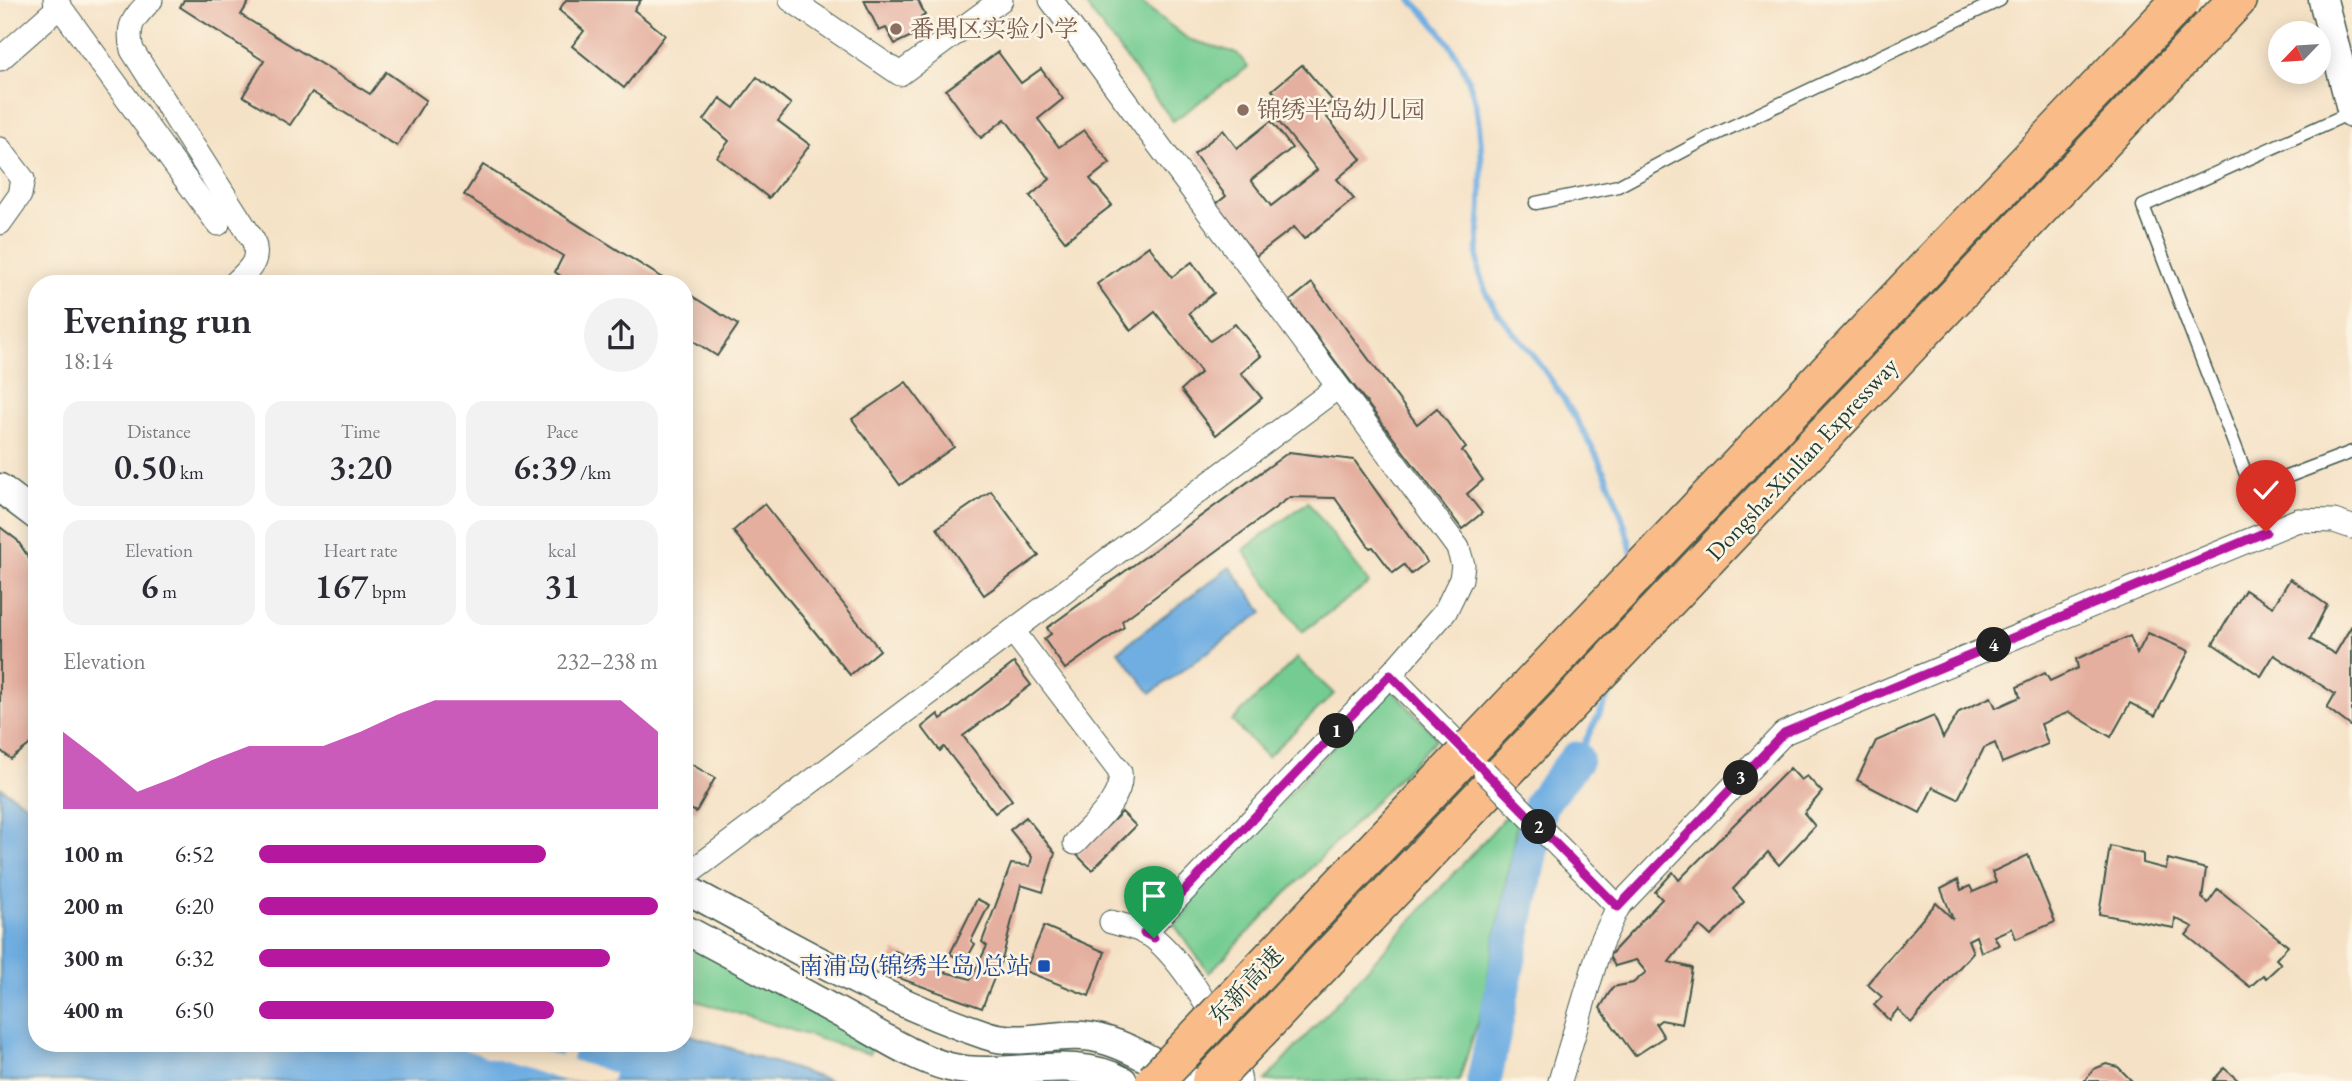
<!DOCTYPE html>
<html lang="en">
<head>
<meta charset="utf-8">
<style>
	body { margin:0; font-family:"EB Garamond","Noto Serif SC",serif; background:#f2f2f3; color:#2b2b33; height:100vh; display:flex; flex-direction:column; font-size:26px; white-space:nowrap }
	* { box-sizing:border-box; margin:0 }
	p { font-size:23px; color:#7c7c81 }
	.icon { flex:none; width:38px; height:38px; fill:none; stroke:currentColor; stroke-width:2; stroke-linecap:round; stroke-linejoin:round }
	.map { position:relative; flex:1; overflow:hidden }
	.details { position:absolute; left:28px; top:275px; width:665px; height:777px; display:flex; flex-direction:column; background:#fff; border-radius:28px; box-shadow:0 4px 18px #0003 }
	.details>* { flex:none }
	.needle { width:46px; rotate:245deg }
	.buttons { position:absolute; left:2268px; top:21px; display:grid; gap:14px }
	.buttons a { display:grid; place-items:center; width:63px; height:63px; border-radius:50%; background:#fff; box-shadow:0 4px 18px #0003; font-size:35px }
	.pin { position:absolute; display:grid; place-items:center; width:60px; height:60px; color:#fff; margin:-72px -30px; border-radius:50% 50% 50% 0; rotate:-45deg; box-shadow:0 0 7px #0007 }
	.pin .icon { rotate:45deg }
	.km { position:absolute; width:35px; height:35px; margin:-18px; border-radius:50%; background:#222; color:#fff; font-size:19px; line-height:35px; text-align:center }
	.round { display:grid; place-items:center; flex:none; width:74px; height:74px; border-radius:37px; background:#f2f2f3 }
	.overview { display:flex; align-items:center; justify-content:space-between; height:119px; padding:0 35px }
	h1 { font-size:38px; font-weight:600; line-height:52px }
	.stats { display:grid; grid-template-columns:repeat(3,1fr); gap:10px; height:119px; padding:7px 35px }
	.stats div { display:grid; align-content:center; border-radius:18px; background:#f2f2f3; text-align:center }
	.stats b { font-size:35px; font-weight:600 }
	.stats small { font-size:19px; font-weight:400 }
	.stats p { font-size:19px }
	.chart { height:196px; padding:14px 35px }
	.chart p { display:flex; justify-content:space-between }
	.chart svg { width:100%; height:126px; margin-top:7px; fill:#b5179e; opacity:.7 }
	ul { padding:0 35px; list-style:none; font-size:23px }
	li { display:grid; grid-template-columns:112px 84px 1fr; align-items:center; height:52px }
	li i { height:18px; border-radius:9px; background:#b5179e }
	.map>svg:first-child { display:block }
	.green { fill:#74cc92; stroke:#4a8463; stroke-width:2 }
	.water { fill:#70aee2; stroke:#48768b; stroke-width:2 }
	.pier { fill:#f5e2c6 }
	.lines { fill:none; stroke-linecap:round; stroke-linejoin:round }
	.stream { stroke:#70aee2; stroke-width:6 }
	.river { stroke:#70aee2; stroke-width:35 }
	.building { fill:#e4af9f }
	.service-casing { stroke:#3f564a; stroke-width:15 }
	.minor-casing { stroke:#3f564a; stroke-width:25 }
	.tertiary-casing { stroke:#3f564a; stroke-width:31 }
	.motorway-casing { stroke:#3f564a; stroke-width:41 }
	.service { stroke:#fff; stroke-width:12 }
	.minor { stroke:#fff; stroke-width:23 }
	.tertiary { stroke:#fff; stroke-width:28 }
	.motorway { stroke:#f9bc89; stroke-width:38 }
	.minor-bridge-casing { stroke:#3f564a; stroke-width:25; stroke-linecap:butt }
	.motorway-bridge-casing { stroke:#3f564a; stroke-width:41; stroke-linecap:butt }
	.minor-bridge { stroke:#fff; stroke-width:23 }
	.motorway-bridge { stroke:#f9bc89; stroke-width:38 }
	.route-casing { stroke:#fff; stroke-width:14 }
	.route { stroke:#b5179e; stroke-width:9 }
	.education-dot { fill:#8d6e63; stroke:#fcf5e5; stroke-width:2.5 }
	.transit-dot { fill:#1a4fb4; stroke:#fcf5e5; stroke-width:2.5 }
	.labels { text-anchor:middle; stroke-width:5; stroke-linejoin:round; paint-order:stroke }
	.education-label { font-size:24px; fill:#785e54; stroke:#fcf5e5; text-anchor:start }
	.street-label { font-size:24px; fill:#1f3d34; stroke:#fcf5e5 }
	.transit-label { font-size:24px; fill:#164399; stroke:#fcf5e5; text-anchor:end }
</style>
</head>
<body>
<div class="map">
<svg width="2352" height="1081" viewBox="0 0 2352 1081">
	<rect width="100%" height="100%" fill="#fcf5e5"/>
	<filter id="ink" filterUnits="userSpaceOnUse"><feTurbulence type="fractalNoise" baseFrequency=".0143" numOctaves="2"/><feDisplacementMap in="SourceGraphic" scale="14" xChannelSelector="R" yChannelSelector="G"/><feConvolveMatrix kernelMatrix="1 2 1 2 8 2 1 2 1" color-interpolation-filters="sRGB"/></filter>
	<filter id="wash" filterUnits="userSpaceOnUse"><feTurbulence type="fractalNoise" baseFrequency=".00686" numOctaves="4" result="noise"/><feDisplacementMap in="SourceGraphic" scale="28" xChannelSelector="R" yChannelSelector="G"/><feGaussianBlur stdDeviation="1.57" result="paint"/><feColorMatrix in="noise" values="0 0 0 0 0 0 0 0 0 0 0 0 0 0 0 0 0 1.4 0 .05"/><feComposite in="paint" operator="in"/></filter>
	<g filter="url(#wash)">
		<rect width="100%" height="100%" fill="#f5e2c6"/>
		<!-- green -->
		<g class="green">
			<polygon points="1082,0 1138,0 1188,39 1237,53 1248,67 1173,121"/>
			<polygon points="1308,502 1369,583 1302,632 1243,550"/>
			<polygon points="1297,658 1334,694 1267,757 1232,721"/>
			<polygon points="1390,687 1437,738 1209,973 1170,919"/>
			<polygon points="1510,812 1518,819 1482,1008 1459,1081 1265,1081"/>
			<polygon points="684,928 881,1036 869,1054 684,997"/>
		</g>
		<!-- water -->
		<g class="water">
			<polygon points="1230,567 1263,612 1151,693 1118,651"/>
			<polygon points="0,787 37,812 37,1043 684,1043 684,1033 831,1081 0,1081"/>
		</g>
		<!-- pier -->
		<polygon class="pier" points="444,1043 520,1043 560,1056 565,1043 576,1043 572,1060 614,1073 612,1081 564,1081"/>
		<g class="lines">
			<!-- stream -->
			<g class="stream">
				<path d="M 1411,0 C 1477,61 1484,114 1481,201 C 1481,223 1475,250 1479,271 C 1489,314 1518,333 1542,367 C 1584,426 1618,487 1633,558"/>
				<polyline points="1576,759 1620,674"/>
			</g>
			<!-- river -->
			<polyline class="river" points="1484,1081 1540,805 1576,759"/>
		</g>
		<g id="blocks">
			<!-- building -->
			<g class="building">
				<polygon points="184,0 250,0 241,15 370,94 386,72 426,100 397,146 312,92 290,125 243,96 264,61 180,7"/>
				<polygon points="566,0 641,0 634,10 665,35 624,88 572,46 584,31 559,10"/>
				<polygon points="864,0 918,0 925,15 917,20 922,31 895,44 886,28 879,31"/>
				<polygon points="998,52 1021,83 1041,69 1063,99 1038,119 1059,147 1084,130 1110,163 1090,179 1112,205 1065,241 1030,196 1050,179 1005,119 981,138 946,90"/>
				<polygon points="1302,65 1333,101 1321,110 1361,159 1337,179 1354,199 1304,239 1294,227 1256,256 1216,204 1226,196 1194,154 1223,130 1237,148 1271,121 1292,148 1251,180 1271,206 1317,170 1274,116 1286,106 1272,90"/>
				<polygon points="757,77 791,104 778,121 810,145 769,198 717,157 729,141 704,120 720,98 734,108"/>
				<polygon points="483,165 672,284 572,284 555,272 563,256 464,195"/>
				<polygon points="1149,246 1172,277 1192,262 1214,293 1189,313 1210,341 1235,324 1261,356 1241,373 1262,398 1216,435 1181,390 1201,372 1155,312 1131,331 1097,284"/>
				<polygon points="1312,283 1417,424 1437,408 1466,448 1462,451 1483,480 1467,494 1482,513 1462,529 1290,301"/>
				<polygon points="684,291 738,325 717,356 684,335"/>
				<polygon points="906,382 954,447 900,485 852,419"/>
				<polygon points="1289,452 1354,460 1427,562 1411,574 1404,565 1393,573 1373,547 1370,548 1335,498 1290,497 1122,621 1124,627 1065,669 1044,639 1051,634 1047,628"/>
				<polygon points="991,491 1039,556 984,595 937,528"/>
				<polygon points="764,504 880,650 850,675 733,531"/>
				<polygon points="0,527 17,540 37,570 37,739 11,759 0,750"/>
				<polygon points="2290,579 2327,605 2310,639 2335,654 2352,625 2352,727 2327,708 2335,694 2274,655 2261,676 2213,644 2245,590 2273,607"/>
				<polygon points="2148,633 2189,651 2155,716 2130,703 2111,737 2069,712 2041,724 2048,744 2002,763 1995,743 1984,748 1958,799 1933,787 1920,813 1857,780 1876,741 1934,716 1943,738 1959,712 1991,697 1996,708 2020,697 2017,687 2045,673 2050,681 2078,668 2076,659 2130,636 2137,654"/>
				<polygon points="1014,663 1031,685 963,736 1012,800 995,813 944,747 940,751 922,727 938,714 941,719"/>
				<polygon points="684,760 715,778 696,812 684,806"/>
				<polygon points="1790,768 1801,780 1807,776 1822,792 1804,813 1815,826 1779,865 1768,852 1733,889 1744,902 1711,936 1700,926 1688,938 1669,962 1692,968 1682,1024 1661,1020 1656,1024 1664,1037 1635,1056 1600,1008 1613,987 1633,983 1646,972 1636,960 1615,966 1609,956 1662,899 1655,892 1673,872 1679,880"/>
				<polygon points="1122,812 1136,826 1092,870 1077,855"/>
				<polygon points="1026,817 1055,853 1043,892 1021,885 1003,956 982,1008 885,973 895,951 941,971 971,979 987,946 982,942 1011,864 1030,866 1032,857 1010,830"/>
				<polygon points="2110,846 2143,854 2143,863 2166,869 2168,859 2206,869 2202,898 2208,903 2218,889 2288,946 2276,959 2281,964 2266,978 2263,975 2250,987 2186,935 2193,927 2175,918 2174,928 2099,914"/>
				<polygon points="2028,855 2055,922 2016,939 2012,928 1994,936 1999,945 1981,952 1976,936 1968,940 1973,952 1911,1023 1898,1009 1889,1020 1874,1005 1882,997 1867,984 1936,903 1953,919 1941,889 1958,880 1961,890 1970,886 1973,892 1996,882 1992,872"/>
				<polygon points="977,899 989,905 971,941 975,944 965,962 950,954"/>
				<polygon points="1044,926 1105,952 1089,996 1025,971"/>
				<polygon points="2106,1064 2118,1067 2132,1081 2084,1081 2094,1069"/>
				<polygon points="2224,1068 2239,1081 2213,1081"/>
			</g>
		</g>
	</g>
	<g filter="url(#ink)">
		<use href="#blocks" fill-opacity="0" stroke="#3f564a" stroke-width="2"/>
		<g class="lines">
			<!-- service casing -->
			<g class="service-casing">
				<g id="service">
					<polyline points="2352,112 2143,206 2252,490 2352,452"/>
					<polyline points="1536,203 1618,186 1706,139 2000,0"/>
				</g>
			</g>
			<!-- minor casing -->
			<g class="minor-casing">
				<g id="minor">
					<polyline points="55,0 218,224"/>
					<path d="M 151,0 C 134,18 126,24 132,50 L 253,240 C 261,261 249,270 234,284"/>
					<polyline points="791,0 900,74 1001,0"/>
					<polyline points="1051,0 1458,548 1463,565 1461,579 1445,612 1390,675 1144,933"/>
					<polyline points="0,59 59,7"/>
					<polyline points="0,149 23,179 20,195 0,223"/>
					<path d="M 1013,631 L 1120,772 C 1124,799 1092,824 1075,843"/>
					<polyline points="1390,675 1473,759"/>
					<polyline points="1587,875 1618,907"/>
					<polyline points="684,877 1338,387"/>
					<path d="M 1111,922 C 1126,926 1143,929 1155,939 C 1186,965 1233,1042 1240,1081"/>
					<polyline points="1560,1081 1601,943 1618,907 1784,733 2298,520 2334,521 2352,527"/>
				</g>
			</g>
			<!-- tertiary casing -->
			<g class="tertiary-casing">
				<g id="tertiary">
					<polyline points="2323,0 2352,113"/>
					<polyline points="0,488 37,516"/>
					<path d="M 684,888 C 783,941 879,999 986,1035 C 1021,1047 1056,1031 1092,1037 C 1126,1043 1158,1065 1189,1081"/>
					<path d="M 684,929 C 739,958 794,988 849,1018 C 880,1035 914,1058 949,1067 C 1007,1081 1069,1052 1123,1081"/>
				</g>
			</g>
			<!-- motorway casing -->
			<g class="motorway-casing">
				<polyline id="motorway" points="1367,917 2237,0"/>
			</g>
			<!-- service -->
			<use href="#service" class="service"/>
			<!-- minor -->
			<use href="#minor" class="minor"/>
			<!-- tertiary -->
			<use href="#tertiary" class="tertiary"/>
			<!-- motorway -->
			<use href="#motorway" class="motorway"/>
			<!-- minor-bridge casing -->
			<g class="minor-bridge-casing">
				<polyline id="minor-bridge" points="1485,772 1587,875"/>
			</g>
			<!-- motorway-bridge casing -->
			<g class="motorway-bridge-casing">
				<g id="motorway-bridge">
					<polyline points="1155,1081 2181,0"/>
					<polyline points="1211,1081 1367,917"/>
				</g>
			</g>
			<!-- minor-bridge -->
			<use href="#minor-bridge" class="minor-bridge"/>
			<!-- motorway-bridge -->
			<use href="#motorway-bridge" class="motorway-bridge"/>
		</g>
	</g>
	<g class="lines" filter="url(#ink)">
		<!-- route casing -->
		<g class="route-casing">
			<polyline id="route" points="1154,938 1144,933 1390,675 1618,907 1784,733 2266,532"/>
		</g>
		<!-- route -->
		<use href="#route" class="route"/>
	</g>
	<!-- markers -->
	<g class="education-dot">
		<circle cx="896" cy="29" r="7"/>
		<circle cx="1243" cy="110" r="7"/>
	</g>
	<rect class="transit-dot" x="1037" y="959" width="14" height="14" rx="3.5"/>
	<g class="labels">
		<!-- education labels -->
		<g class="education-label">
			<text x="910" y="37">番禺区实验小学</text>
			<text x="1257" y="118">锦绣半岛幼儿园</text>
		</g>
		<!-- street labels -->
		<g class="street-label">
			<text transform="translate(1802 459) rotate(-47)" y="8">Dongsha-Xinlian Expressway</text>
			<text transform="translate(1246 986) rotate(-47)" y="8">东新高速</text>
		</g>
		<!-- transit labels -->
		<g class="transit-label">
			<text x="1030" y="974">南浦岛(锦绣半岛)总站</text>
		</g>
	</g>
</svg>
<div class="buttons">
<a><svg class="needle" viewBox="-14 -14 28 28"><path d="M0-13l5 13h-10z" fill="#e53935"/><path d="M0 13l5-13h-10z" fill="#7c7c81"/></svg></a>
</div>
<div class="pin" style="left:1154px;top:938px;background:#1e9e55"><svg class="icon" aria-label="arrive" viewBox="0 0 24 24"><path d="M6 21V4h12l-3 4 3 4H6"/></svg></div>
<div class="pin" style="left:2266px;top:532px;background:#d93025"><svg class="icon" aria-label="check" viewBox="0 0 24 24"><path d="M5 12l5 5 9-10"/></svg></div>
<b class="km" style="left:1337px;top:731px">1</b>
<b class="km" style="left:1539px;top:827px">2</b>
<b class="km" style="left:1741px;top:778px">3</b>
<b class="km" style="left:1994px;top:645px">4</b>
<section class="details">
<div class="overview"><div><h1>Evening run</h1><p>18:14</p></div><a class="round"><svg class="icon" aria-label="share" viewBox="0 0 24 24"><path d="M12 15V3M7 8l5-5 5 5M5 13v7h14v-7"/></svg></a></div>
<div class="stats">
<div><p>Distance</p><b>0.50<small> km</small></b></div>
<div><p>Time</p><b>3:20</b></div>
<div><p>Pace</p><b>6:39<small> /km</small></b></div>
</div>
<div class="stats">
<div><p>Elevation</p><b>6<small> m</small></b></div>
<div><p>Heart rate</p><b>167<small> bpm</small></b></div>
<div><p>kcal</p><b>31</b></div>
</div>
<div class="chart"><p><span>Elevation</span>232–238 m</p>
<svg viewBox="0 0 160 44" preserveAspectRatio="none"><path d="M0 44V17L10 27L20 38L30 33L40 27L50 22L60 22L70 22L80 17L90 11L100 6L110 6L120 6L130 6L140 6L150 6L160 17V44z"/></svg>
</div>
<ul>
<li><b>100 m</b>6:52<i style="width:72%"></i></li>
<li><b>200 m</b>6:20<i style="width:100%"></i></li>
<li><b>300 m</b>6:32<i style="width:88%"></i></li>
<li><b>400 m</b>6:50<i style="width:74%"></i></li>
</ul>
</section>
</div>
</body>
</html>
